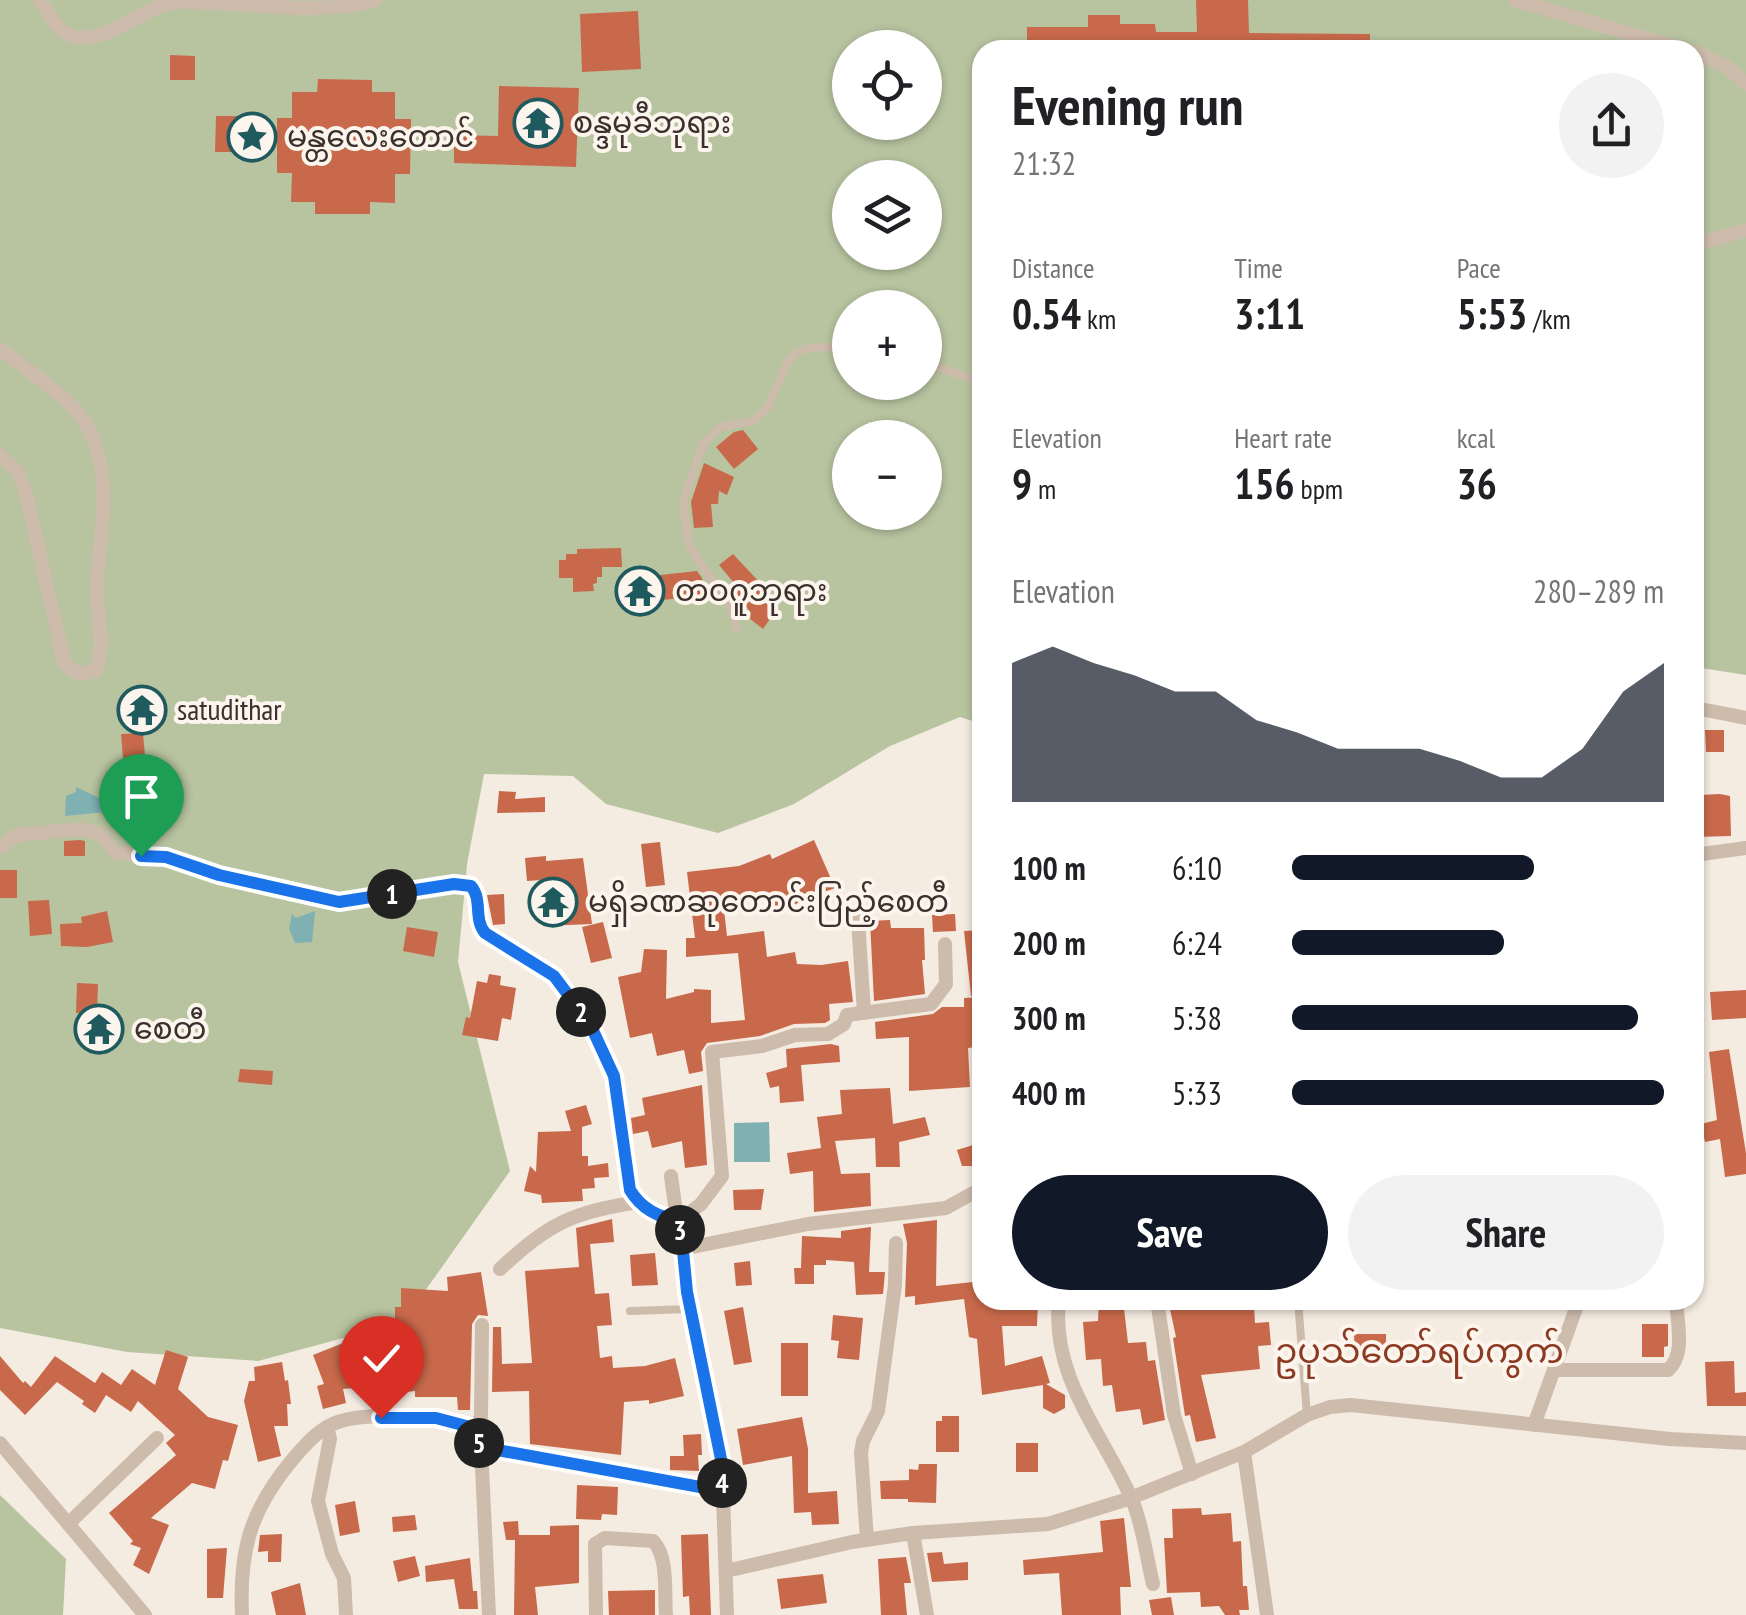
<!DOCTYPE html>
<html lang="en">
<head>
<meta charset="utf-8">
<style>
	body { margin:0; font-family:"PT Sans Narrow","Noto Sans Myanmar",sans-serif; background:#f2f2f2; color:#202124; height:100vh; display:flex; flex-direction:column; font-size:38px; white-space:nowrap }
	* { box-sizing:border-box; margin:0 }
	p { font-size:32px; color:#757577 }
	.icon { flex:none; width:55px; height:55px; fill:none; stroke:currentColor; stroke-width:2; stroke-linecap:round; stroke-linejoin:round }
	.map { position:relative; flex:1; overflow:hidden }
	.sheet { position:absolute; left:972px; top:40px; width:732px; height:1270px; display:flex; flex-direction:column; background:#fff; border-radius:30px; box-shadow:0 2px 8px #0004 }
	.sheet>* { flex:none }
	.tools { position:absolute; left:832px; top:30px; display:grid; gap:20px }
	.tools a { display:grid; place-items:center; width:110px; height:110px; border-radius:50%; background:#fff; box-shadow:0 2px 8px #0004; font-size:50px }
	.pin { position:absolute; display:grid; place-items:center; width:85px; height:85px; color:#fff; margin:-102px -42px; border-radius:50% 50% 50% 0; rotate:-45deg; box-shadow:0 0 10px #0007 }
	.pin .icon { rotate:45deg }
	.km { position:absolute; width:50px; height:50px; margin:-25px; border-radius:50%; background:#222; color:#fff; font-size:28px; line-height:50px; text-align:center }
	.round { display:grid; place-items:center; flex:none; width:105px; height:105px; border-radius:52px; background:#f2f2f2 }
	.head { display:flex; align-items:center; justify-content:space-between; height:170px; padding:0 40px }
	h1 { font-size:55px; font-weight:600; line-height:75px }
	.stats { display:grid; grid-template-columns:repeat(3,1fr); gap:15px; height:170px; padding:10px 40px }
	.stats div { display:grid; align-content:center }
	.stats b { font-size:42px; font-weight:600 }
	.stats small { font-size:28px; font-weight:400 }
	.stats p { font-size:28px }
	.chart { height:280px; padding:20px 40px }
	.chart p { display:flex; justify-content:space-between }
	.chart svg { width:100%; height:180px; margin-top:10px; fill:#111827; opacity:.7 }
	.button { display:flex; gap:20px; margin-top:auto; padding:20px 40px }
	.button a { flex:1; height:115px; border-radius:60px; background:#111827; color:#fff; font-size:40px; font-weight:600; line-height:115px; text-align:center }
	.button a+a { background:#f2f2f2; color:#202124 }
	ul { padding:0 40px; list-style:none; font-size:32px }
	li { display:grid; grid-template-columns:160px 120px 1fr; align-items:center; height:75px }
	li i { height:25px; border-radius:12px; background:#111827 }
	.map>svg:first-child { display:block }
	.green { fill:#b8c4a0; fill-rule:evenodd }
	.water { fill:#7fb0b2 }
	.building { fill:#c8694b }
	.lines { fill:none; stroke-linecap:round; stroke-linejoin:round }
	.service { stroke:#cdbbac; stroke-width:8 }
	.minor { stroke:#cdbbac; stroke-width:14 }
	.route-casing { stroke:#fff; stroke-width:20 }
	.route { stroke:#1a73e8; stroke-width:12 }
	.labels { text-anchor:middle; stroke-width:8; stroke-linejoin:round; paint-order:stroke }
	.poi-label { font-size:30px; fill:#3b302b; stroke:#fbf5ee; text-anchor:start }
	.quarter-label { font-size:35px; fill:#8c3b22; stroke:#fbf5ee }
</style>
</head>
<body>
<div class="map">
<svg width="1746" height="1615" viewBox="0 0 1746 1615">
	<rect width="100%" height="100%" fill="#f4ebe1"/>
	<!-- green -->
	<g class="green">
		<path d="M 0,0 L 1746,0 L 1746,675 L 1695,667 L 1695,50 L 982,50 L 982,724 L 960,717 L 890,746 L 794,804 L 718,833 L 606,804 L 573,776 L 484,774 L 467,864 L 458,962 L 510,1171 L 403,1322 L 258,1361 L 127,1352 L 0,1328 ZM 850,48 L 925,48 L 925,122 L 850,122 ZM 850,178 L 925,178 L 925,252 L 850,252 ZM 850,308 L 925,308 L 925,382 L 850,382 ZM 850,438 L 925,438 L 925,512 L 850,512 Z"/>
		<polygon points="0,1495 66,1559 63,1615 0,1615"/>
	</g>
	<!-- water -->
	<g class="water">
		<polygon points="76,787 108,802 106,812 65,816 66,796 76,792"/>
		<polygon points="315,911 312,942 295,943 289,929 292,914 296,918"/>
		<polygon points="769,1122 770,1162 734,1162 734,1123"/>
	</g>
	<!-- building -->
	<g class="building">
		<polygon points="1196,0 1248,0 1249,33 1370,34 1370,50 1027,50 1027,27 1088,27 1088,15 1120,15 1120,24 1155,24 1156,32 1197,32"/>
		<polygon points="638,11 641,69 582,72 580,14"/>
		<polygon points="170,55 195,56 195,80 170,80"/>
		<polygon points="318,79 372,80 372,92 395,92 395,119 411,119 410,174 395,174 395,203 370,202 370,214 315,214 315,202 291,202 292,173 277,173 277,118 292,118 292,92 317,92"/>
		<polygon points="499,86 579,88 576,167 454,163 454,135 498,136"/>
		<polygon points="216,116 246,116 246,152 215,152"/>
		<polygon points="743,430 758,449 734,469 716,447 734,432"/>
		<polygon points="704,463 734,477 727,495 719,491 718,504 711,504 713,527 694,528 691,502"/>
		<polygon points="621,548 622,567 602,567 602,577 597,577 597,583 593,584 594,591 573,592 573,578 559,578 559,560 566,560 566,554 577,554 577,549"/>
		<polygon points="733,554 763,586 772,601 772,616 763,629 749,618 751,613 735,592 739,589 719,565"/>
		<polygon points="697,571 702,578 704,595 663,600 660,575"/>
		<polygon points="1705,730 1724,730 1724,752 1706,752"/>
		<polygon points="143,733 146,768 124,770 121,734"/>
		<polygon points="499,791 516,792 515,799 545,797 545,812 497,813"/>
		<polygon points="1720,794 1730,796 1731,836 1695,837 1695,823 1700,823 1700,795"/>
		<polygon points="80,840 85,841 85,856 64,856 64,841"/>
		<polygon points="814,840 835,888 776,912 770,896 723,901 727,936 764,931 767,957 795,952 797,964 821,965 848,961 853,1002 829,1004 830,1020 825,1023 794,1024 760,1036 707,1043 701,1052 703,1071 689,1074 684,1050 657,1056 652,1033 630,1038 618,977 641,972 644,949 667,950 666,999 694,992 694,989 711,990 711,1023 745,1020 738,953 686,957 686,938 695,938 687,872 739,866 770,854 772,859"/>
		<polygon points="660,842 665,885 646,887 641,844"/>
		<polygon points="546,856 546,861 583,858 592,924 543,926 541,880 527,881 525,858"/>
		<rect x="0" y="870" width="17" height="28"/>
		<polygon points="504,894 505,924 493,925 487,895"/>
		<polygon points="49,900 52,934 30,936 28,901"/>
		<polygon points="107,911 113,942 87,947 61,946 60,924 82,923 81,917"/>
		<polygon points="955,914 956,931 933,932 932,915"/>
		<polygon points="890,920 891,928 924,928 925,960 922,960 925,994 874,1001 870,921"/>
		<polygon points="603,922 612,958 591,963 582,927"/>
		<polygon points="407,927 438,932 434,957 403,951"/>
		<polygon points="982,930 982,995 971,996 964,931"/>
		<polygon points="489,974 501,976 500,985 516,988 511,1020 502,1018 498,1041 462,1035 466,1017 470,1018 477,981 487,983"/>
		<polygon points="77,983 98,984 97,1013 76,1013"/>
		<polygon points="1746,990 1746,1018 1712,1020 1710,992"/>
		<polygon points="982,997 982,1023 974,1024 976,1047 968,1048 970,1087 909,1091 909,1037 876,1039 875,1022 933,1014 942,1007 964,1007 964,998"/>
		<polygon points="831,1044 839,1046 840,1062 801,1065 804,1101 780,1103 779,1086 770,1088 766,1073 787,1067 786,1049"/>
		<polygon points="1729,1049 1746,1153 1746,1174 1725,1177 1720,1139 1705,1142 1701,1124 1717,1120 1709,1052"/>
		<polygon points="240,1069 273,1071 272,1085 238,1082"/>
		<polygon points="702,1085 707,1165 685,1168 682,1141 652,1148 648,1131 633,1134 631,1118 645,1115 642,1098"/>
		<polygon points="890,1088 893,1124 925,1117 930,1135 899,1142 900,1167 876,1167 875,1138 835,1141 841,1174 870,1173 871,1206 814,1212 813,1171 790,1174 787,1153 821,1148 817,1117 842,1114 840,1090"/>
		<polygon points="586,1105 592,1124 582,1127 582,1156 588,1156 588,1166 608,1163 609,1177 594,1178 595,1188 582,1189 583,1201 542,1203 541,1195 524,1191 530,1166 536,1172 538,1132 571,1131 565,1111"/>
		<polygon points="973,1145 980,1166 962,1166 957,1150"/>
		<polygon points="764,1189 761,1210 734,1210 733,1190"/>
		<polygon points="612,1219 614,1242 590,1244 595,1294 609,1293 612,1325 597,1326 600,1358 612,1356 613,1368 645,1366 675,1358 684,1396 649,1404 649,1400 624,1402 621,1455 530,1444 529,1391 492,1392 493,1327 501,1327 502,1364 532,1363 525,1271 579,1267 576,1228"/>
		<polygon points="937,1220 936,1286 982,1281 982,1300 1038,1300 1037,1326 1002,1326 1005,1366 1042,1356 1050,1383 1046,1384 1065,1395 1065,1408 1054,1414 1043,1408 1043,1385 982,1395 977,1339 969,1337 964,1299 915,1305 915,1296 905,1297 907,1243 903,1224"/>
		<polygon points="871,1227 869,1272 885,1272 883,1294 856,1295 854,1262 826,1260 826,1265 814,1265 814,1284 795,1284 794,1268 801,1268 802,1236 841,1238 841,1231"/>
		<polygon points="655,1253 658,1285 632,1286 630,1255"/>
		<polygon points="750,1261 752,1285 736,1286 734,1263"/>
		<polygon points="481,1272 488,1316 478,1315 472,1324 470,1410 458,1410 457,1397 415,1397 415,1391 406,1392 408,1358 412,1358 410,1328 395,1328 395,1307 401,1307 401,1288 448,1291 447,1277"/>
		<polygon points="1099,1300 1123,1300 1128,1343 1146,1342 1148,1361 1155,1360 1165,1420 1143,1425 1140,1409 1116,1412 1112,1385 1103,1386 1101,1359 1086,1360 1083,1322 1098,1321"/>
		<polygon points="1168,1300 1236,1300 1237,1306 1254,1305 1255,1323 1269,1322 1271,1345 1258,1346 1260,1369 1201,1375 1216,1438 1196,1442 1190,1415 1185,1416 1173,1338 1176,1337"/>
		<polygon points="743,1307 752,1362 734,1365 724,1311"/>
		<polygon points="833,1315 863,1318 859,1360 837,1358 839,1341 831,1340"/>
		<polygon points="1642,1324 1668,1324 1668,1346 1664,1347 1664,1357 1642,1357"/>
		<polygon points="368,1333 375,1355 364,1358 366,1387 343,1389 346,1403 323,1409 317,1386 324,1384 313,1355"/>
		<polygon points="1354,1334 1386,1334 1386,1358 1355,1358"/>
		<rect x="781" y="1343" width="27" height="53"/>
		<polygon points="166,1350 188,1357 178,1389 208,1417 238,1425 228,1461 223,1460 215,1489 192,1483 151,1518 169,1525 149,1574 133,1565 141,1548 130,1544 133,1541 109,1513 176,1455 166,1443 175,1435 138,1401 131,1412 106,1395 95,1413 82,1404 84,1401 57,1382 25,1415 0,1390 0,1356 23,1383 25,1381 31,1387 55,1356 95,1383 102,1372 121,1385 132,1369 155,1385"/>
		<polygon points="1734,1361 1735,1393 1746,1392 1746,1406 1707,1406 1705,1362"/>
		<polygon points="282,1362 285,1381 288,1380 291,1404 287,1404 288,1426 274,1426 281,1456 258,1462 244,1401 249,1381 255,1381 254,1367"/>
		<polygon points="942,1416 959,1416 959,1452 936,1452 936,1421 942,1421"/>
		<polygon points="802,1417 808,1449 808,1493 837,1491 839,1524 812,1525 811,1512 794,1513 792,1456 743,1465 737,1429"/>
		<polygon points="701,1434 702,1455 698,1455 699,1471 670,1470 670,1456 684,1456 683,1435"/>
		<rect x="1016" y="1443" width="22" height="29"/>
		<polygon points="919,1464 937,1464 936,1503 908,1502 908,1499 881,1499 880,1481 909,1480 909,1469 918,1470"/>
		<polygon points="577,1485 618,1487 617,1515 602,1514 601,1520 576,1519"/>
		<polygon points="355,1501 360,1532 340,1536 335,1505"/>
		<polygon points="1201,1508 1202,1515 1231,1513 1233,1542 1241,1541 1243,1586 1247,1586 1249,1610 1239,1610 1240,1615 1225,1615 1219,1606 1201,1607 1200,1592 1167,1593 1164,1538 1173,1538 1172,1509"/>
		<polygon points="415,1515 417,1530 393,1532 392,1517"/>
		<polygon points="1124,1518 1131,1587 1120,1587 1121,1615 1062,1615 1059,1573 1024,1575 1023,1560 1103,1552 1100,1521"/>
		<polygon points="518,1521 519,1535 550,1535 550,1526 579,1525 579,1583 535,1587 538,1615 514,1615 515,1540 506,1540 503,1522"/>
		<polygon points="282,1534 281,1562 268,1562 268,1551 258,1552 260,1535"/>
		<polygon points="708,1534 711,1615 690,1615 689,1596 683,1597 681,1535"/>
		<polygon points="227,1548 223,1598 207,1598 207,1549"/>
		<polygon points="942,1552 944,1564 968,1562 968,1580 932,1582 927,1553"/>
		<polygon points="415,1556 420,1576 398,1582 393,1561"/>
		<polygon points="906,1557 911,1583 904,1583 907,1615 881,1615 878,1559"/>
		<polygon points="470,1558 473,1591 477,1591 478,1609 459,1609 454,1579 426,1582 425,1566"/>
		<polygon points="823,1574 827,1603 781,1609 777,1579"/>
		<polygon points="300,1583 306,1615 276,1615 271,1592"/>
		<polygon points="655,1590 655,1615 609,1615 608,1591"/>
		<polygon points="1171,1597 1174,1615 1152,1615 1149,1600"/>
	</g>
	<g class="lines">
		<!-- service -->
		<g class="service">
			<polyline points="925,364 982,381"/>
			<polyline points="737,628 730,607 689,546 683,501 704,442 721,427 753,421 768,407 787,363 795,354 807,348 850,346"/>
			<polyline points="1298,1300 1307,1415"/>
			<polyline points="630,1311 690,1309"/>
		</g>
		<!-- minor -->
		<g class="minor">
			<path d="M 40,0 C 49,14 58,34 76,37 C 111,42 143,6 177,2 C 240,0 315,18 376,0"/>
			<polyline points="1515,0 1686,50"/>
			<polyline points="1695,52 1726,66 1746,84"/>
			<polyline points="1695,245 1746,230"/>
			<path d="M 0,349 C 24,368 52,386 73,407 C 118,453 100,527 97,585 C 96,612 106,644 96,670 C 82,676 74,674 64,662 L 25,489 L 17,471 L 0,455"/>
			<polyline points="1695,708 1746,718"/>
			<path d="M 0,847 L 17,835 L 81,829 L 100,834 L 116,853 L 165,857 L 219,875 L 339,902 L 454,884 L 471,886 C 483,900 474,918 485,933 L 553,976 L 590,1024 L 614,1076 L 630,1190 C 641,1208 659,1218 679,1221 L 701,1204 L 722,1176 L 712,1052 L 762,1046 L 795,1035 L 828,1034 L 844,1024 L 847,1015 L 931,1004 L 946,984 L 945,944"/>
			<polyline points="1695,855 1746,848"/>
			<polyline points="858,920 864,1012"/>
			<polyline points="671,1176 687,1292 722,1464 727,1615"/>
			<polyline points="682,1249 808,1224 946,1208 982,1188"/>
			<path d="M 500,1269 C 550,1223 570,1213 638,1202"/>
			<path d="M 1059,1300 C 1051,1375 1099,1429 1129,1493 C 1142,1520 1146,1555 1153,1584"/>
			<polyline points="1157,1300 1174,1415 1192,1474"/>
			<path d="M 1554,1370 L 1668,1370 C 1686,1355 1677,1322 1676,1300"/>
			<polyline points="1534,1425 1579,1300"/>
			<polyline points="327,1427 330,1439 318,1501 332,1554 344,1578 346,1615"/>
			<polyline points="475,1432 481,1416 482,1325"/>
			<polyline points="0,1443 145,1615"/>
			<polyline points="481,1447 723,1491"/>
			<polyline points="1244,1452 1267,1615"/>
			<polyline points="68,1524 157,1438"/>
			<polyline points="913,1533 927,1615"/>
			<polyline points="867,1540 861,1453 863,1441 878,1411 895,1285 896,1243"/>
			<polyline points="726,1571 852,1542 913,1533 1048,1524 1128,1499 1244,1452 1307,1415 1330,1407 1351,1405 1670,1439 1746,1443"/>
			<path d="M 242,1615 C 239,1549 251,1509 293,1459 C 304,1446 317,1431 333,1424 C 358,1413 392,1417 418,1417 C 448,1418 468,1416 481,1447 L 489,1615"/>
			<path d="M 596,1615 L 595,1544 L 605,1538 L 653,1541 C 669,1557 664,1593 666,1615"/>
		</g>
	</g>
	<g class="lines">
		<!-- route casing -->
		<g class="route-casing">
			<path id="route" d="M 141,856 L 166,857 L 219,875 L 339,902 L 454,884 L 471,886 C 483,900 473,918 485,933 L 554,976 L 590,1024 L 614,1076 L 630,1190 C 641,1208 659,1218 680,1220 L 687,1292 L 722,1464 L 722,1491 L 481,1447 L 470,1427 L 436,1418 L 381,1418"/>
		</g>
		<!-- route -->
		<use href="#route" class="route"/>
	</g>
	<!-- icons -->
	<defs>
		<g id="temple-ring" transform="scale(2.5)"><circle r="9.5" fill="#fbf5ee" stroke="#1f5a5e" stroke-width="1.5"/><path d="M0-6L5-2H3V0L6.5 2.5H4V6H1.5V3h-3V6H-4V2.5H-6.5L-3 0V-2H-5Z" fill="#1f5a5e"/></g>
		<g id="sight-ring" transform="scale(2.5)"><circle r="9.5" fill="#fbf5ee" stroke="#1f5a5e" stroke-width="1.5"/><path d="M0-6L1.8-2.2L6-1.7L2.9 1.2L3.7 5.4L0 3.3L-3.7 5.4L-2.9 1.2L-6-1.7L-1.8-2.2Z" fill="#1f5a5e"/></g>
	</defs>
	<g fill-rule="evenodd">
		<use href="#temple-ring" x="538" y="123"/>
		<use href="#sight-ring" x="252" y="137"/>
		<use href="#temple-ring" x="640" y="591"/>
		<use href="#temple-ring" x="142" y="710"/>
		<use href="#temple-ring" x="553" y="902"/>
		<use href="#temple-ring" x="99" y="1029"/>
	</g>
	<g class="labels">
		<!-- poi labels -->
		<g class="poi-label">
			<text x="573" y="133">စန္ဒမုခီဘုရား</text>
			<text x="287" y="147">မန္တလေးတောင်</text>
			<text x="675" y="601">တဝဂူဘုရား</text>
			<text x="177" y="720">satudithar</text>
			<text x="588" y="912">မရှိခဏဆုတောင်းပြည့်စေတီ</text>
			<text x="134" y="1039">စေတီ</text>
		</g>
		<!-- quarter labels -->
		<g class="quarter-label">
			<text x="1419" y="1363">ဥပုသ်တော်ရပ်ကွက်</text>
		</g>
	</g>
</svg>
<div class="tools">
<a><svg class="icon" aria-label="locate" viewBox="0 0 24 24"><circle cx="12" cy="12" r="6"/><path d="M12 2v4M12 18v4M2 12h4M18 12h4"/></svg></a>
<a><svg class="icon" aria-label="layers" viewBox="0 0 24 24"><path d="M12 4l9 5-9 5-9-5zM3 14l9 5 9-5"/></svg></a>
<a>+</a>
<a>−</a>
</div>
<div class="pin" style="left:141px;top:856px;background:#1e9e55"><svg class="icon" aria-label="arrive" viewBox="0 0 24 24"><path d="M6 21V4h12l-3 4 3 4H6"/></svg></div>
<div class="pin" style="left:381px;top:1418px;background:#d93025"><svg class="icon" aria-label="check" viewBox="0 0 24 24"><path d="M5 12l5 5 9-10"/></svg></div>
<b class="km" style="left:392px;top:894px">1</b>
<b class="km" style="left:581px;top:1012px">2</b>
<b class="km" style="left:680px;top:1230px">3</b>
<b class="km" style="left:722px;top:1483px">4</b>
<b class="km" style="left:479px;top:1443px">5</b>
<section class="sheet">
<div class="head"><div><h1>Evening run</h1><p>21:32</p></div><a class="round"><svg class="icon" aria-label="share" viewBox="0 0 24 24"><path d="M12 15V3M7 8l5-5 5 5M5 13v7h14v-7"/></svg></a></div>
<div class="stats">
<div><p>Distance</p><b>0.54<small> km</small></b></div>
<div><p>Time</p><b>3:11</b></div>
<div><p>Pace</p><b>5:53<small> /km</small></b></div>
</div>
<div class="stats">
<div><p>Elevation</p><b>9<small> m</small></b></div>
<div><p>Heart rate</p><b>156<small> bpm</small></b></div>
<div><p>kcal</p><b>36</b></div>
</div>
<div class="chart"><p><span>Elevation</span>280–289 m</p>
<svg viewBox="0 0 160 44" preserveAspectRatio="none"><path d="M0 44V10L10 6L20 10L30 13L40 17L50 17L60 24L70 27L80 31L90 31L100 31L110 34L120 38L130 38L140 31L150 17L160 10V44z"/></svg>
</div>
<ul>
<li><b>100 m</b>6:10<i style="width:65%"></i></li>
<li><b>200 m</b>6:24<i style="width:57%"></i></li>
<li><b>300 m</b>5:38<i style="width:93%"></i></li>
<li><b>400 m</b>5:33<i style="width:100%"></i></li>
</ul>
<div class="button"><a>Save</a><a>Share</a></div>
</section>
</div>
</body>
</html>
